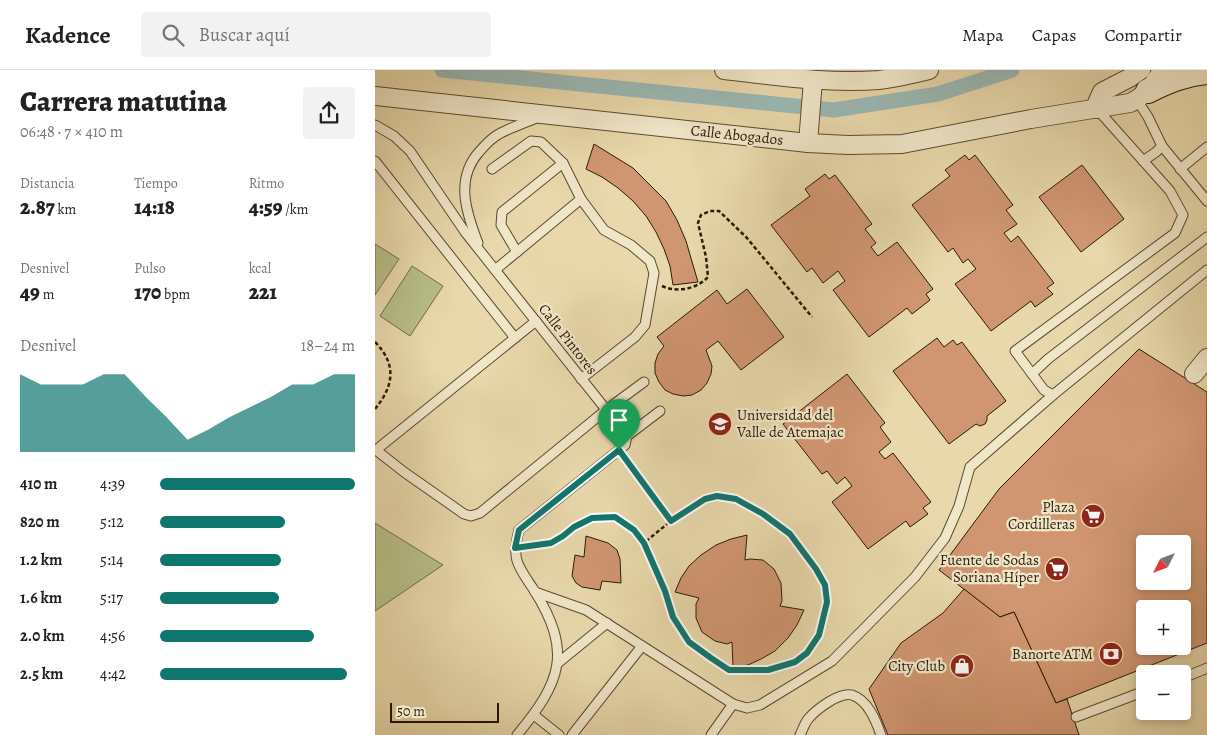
<!DOCTYPE html>
<html lang="es">
<head>
<meta charset="utf-8">
<style>
	body { margin:0; font-family:Alegreya,serif; background:#f2f2f2; color:#222; height:100vh; display:flex; flex-direction:column; font-size:19px; white-space:nowrap }
	* { box-sizing:border-box; margin:0 }
	p { font-size:16px; color:#767676 }
	.icon { flex:none; width:28px; height:28px; fill:none; stroke:currentColor; stroke-width:2; stroke-linecap:round; stroke-linejoin:round }
	.map { position:relative; flex:1; overflow:hidden }
	.details { display:flex; flex-direction:column; background:#fff; width:375px }
	.details>* { flex:none }
	.needle { width:32px; rotate:228deg }
	.controls { position:absolute; left:761px; top:465px; display:grid; gap:10px }
	.controls a { display:grid; place-items:center; width:55px; height:55px; border-radius:5px; background:#fff; box-shadow:0 2px 8px #0003; font-size:25px }
	.scale { position:absolute; left:15px; bottom:12px; width:109px; box-sizing:border-box; padding-left:5px; border:2px solid #2a1a07; border-top:0; font-size:14px; line-height:18px; white-space:nowrap; color:#2a1a07; -webkit-text-stroke:4px #f0e6c8; paint-order:stroke }
	.pin { position:absolute; display:grid; place-items:center; width:42px; height:42px; color:#fff; margin:-51px -21px; border-radius:50% 50% 50% 0; rotate:-45deg; box-shadow:0 0 5px #0007 }
	.pin .icon { rotate:45deg }
	.round { display:grid; place-items:center; flex:none; width:52px; height:52px; border-radius:5px; background:#f2f2f2 }
	.head { display:flex; align-items:center; justify-content:space-between; height:85px; padding:0 20px }
	h1 { font-size:28px; font-weight:800; line-height:38px }
	.metrics { display:grid; grid-template-columns:repeat(3,1fr); gap:8px; height:85px; padding:5px 20px }
	.metrics div { display:grid; align-content:center }
	.metrics b { font-size:21px; font-weight:800 }
	.metrics small { font-size:14px; font-weight:400 }
	.metrics p { font-size:14px }
	.chart { height:140px; padding:10px 20px }
	.chart p { display:flex; justify-content:space-between }
	.chart svg { width:100%; height:90px; margin-top:5px; fill:#0f766e; opacity:.7 }
	ul { padding:0 20px; list-style:none; font-size:16px }
	li { display:grid; grid-template-columns:80px 60px 1fr; align-items:center; height:38px }
	li i { height:12px; border-radius:6px; background:#0f766e }
	header { display:flex; align-items:center; gap:30px; box-sizing:border-box; height:70px; padding:0 25px; background:#fff; border-bottom:1px solid #e0e0e0 }
	header strong { font-size:24px }
	nav { display:flex; gap:28px; margin-inline-start:auto; font-size:18px }
	.search { width:350px; height:45px; background:#f2f2f2; display:flex; align-items:center; gap:12px; box-sizing:border-box; padding:0 18px; border-radius:5px; color:#767676; font-size:19px }
	main { display:flex; flex:1; min-height:0 }
	.map>svg:first-child { display:block }
	.green { fill:#b7be88; stroke:#706c48 }
	.lines { fill:none; stroke-linecap:round; stroke-linejoin:round }
	.canal { stroke:#9bb8b4; stroke-width:15 }
	.building { fill:#d09671; stroke:#2a1a07; fill-rule:evenodd }
	.lane-casing { stroke:#5a4a30; stroke-width:11 }
	.street-casing { stroke:#5a4a30; stroke-width:20 }
	.secondary-casing { stroke:#2a1a07; stroke-width:26 }
	.path { stroke:#2a1a07; stroke-width:2.5; stroke-dasharray:4 2.5; stroke-linecap:butt }
	.lane { stroke:#f0e6c8; stroke-width:9 }
	.street { stroke:#f0e6c8; stroke-width:18 }
	.secondary { stroke:#f0e6c8; stroke-width:24 }
	.route-casing { stroke:#fff; stroke-width:10 }
	.route { stroke:#0f766e; stroke-width:6 }
	.labels { text-anchor:middle; stroke-width:4.5; stroke-linejoin:round; paint-order:stroke }
	.street-label { font-size:15px; fill:#2a1a07; stroke:#f0e6c8 }
	.poi-label { font-size:15px; fill:#2a1a07; stroke:#f0e6c8; text-anchor:end }
</style>
</head>
<body>
<header>
<strong>Kadence</strong>
<div class="search"><svg class="icon" aria-label="search" viewBox="0 0 24 24"><circle cx="10" cy="10" r="6"/><path d="M15 15l6 6"/></svg>Buscar aquí</div>
<nav><a>Mapa</a><a>Capas</a><a>Compartir</a></nav>
</header>
<main>
<section class="details">
<div class="head"><div><h1>Carrera matutina</h1><p>06:48 · 7 × 410 m</p></div><a class="round"><svg class="icon" aria-label="share" viewBox="0 0 24 24"><path d="M12 15V3M7 8l5-5 5 5M5 13v7h14v-7"/></svg></a></div>
<div class="metrics">
<div><p>Distancia</p><b>2.87<small> km</small></b></div>
<div><p>Tiempo</p><b>14:18</b></div>
<div><p>Ritmo</p><b>4:59<small> /km</small></b></div>
</div>
<div class="metrics">
<div><p>Desnivel</p><b>49<small> m</small></b></div>
<div><p>Pulso</p><b>170<small> bpm</small></b></div>
<div><p>kcal</p><b>221</b></div>
</div>
<div class="chart"><p><span>Desnivel</span>18–24 m</p>
<svg viewBox="0 0 160 44" preserveAspectRatio="none"><path d="M0 44V6L10 11L20 11L30 11L40 6L50 6L60 17L70 27L80 38L90 33L100 27L110 22L120 17L130 11L140 11L150 6L160 6V44z"/></svg>
</div>
<ul>
<li><b>410 m</b>4:39<i style="width:100%"></i></li>
<li><b>820 m</b>5:12<i style="width:64%"></i></li>
<li><b>1.2 km</b>5:14<i style="width:62%"></i></li>
<li><b>1.6 km</b>5:17<i style="width:61%"></i></li>
<li><b>2.0 km</b>4:56<i style="width:79%"></i></li>
<li><b>2.5 km</b>4:42<i style="width:96%"></i></li>
</ul>
</section>
<div class="map">
<svg width="832" height="665" viewBox="0 0 832 665">
	<rect width="100%" height="100%" fill="#e8d8ab"/>
	<filter id="stains"><feTurbulence type="fractalNoise" baseFrequency=".004" numOctaves="4"/><feColorMatrix values="0 0 0 0 .2 0 0 0 0 .09 0 0 0 0 .02 0 0 0 .5 -.17"/></filter>
	<radialGradient id="worn" r=".72"><stop offset=".6" stop-color="#630" stop-opacity="0"/><stop offset="1" stop-color="#630" stop-opacity=".3"/></radialGradient>
	<!-- green -->
	<g class="green">
		<polygon points="0,174 24,189 0,225"/>
		<polygon points="37,196 68,216 35,266 5,246"/>
		<polygon points="0,453 68,495 0,541"/>
	</g>
	<g class="lines">
		<!-- canal -->
		<polyline class="canal" points="67,0 459,40 563,24 637,0"/>
	</g>
	<!-- building -->
	<g class="building">
		<polygon points="219,74 258,98 291,131 302,150 311,171 323,212 298,215 295,196 289,179 281,162 271,146 258,131 243,118 227,107 211,99"/>
		<polygon points="590,85 594,90 600,85 638,135 631,140 642,154 629,163 636,172 643,166 679,213 672,218 678,224 660,237 656,231 616,261 580,214 601,199 593,189 588,193 578,178 573,182 537,135 575,106 570,100"/>
		<polygon points="707,95 749,149 706,182 664,127"/>
		<polygon points="450,104 454,109 460,105 497,154 490,159 501,173 496,177 503,186 522,172 558,219 551,224 555,230 537,244 532,238 494,267 458,220 470,211 463,201 448,213 437,198 432,202 396,155 435,126 430,119"/>
		<polygon points="372,219 409,267 366,300 343,271 331,280 337,296 336,304 332,313 326,320 317,325 308,326 298,324 290,320 284,312 280,303 280,293 283,284 289,276 282,267 342,220 352,234"/>
		<polygon points="562,268 569,277 578,270 582,275 587,272 631,331 612,346 612,350 610,354 605,356 601,354 574,374 518,301"/>
		<path d="M 764,279 L 832,322 L 832,573 L 681,633 L 639,542 L 625,547 L 564,500 L 624,419 ZM 770,474 L 808,474 L 808,511 L 770,511 ZM 770,539 L 808,539 L 808,576 L 770,576 Z"/>
		<polygon points="472,304 510,353 505,357 516,372 504,382 510,389 518,383 556,432 548,438 553,444 535,457 531,451 493,479 457,432 477,416 470,407 462,414 452,401 447,404 408,354"/>
		<polygon points="372,465 370,490 375,489 388,490 399,499 406,513 407,531 405,536 429,540 422,555 413,568 400,581 386,589 373,595 358,597 357,572 352,574 340,571 327,562 321,548 321,534 324,528 300,522 306,508 314,496 326,485 341,475 356,469"/>
		<polygon points="211,466 233,473 242,480 245,489 246,513 227,511 225,520 207,517 201,513 197,506 200,485 209,487"/>
		<polygon points="589,519 625,547 639,542 681,633 692,629 704,665 513,665 494,619 526,573 568,543"/>
	</g>
	<g class="lines">
		<!-- lane casing -->
		<g class="lane-casing">
			<g id="lane">
				<polyline points="762,30 773,47 787,76 832,131"/>
				<polyline points="722,39 795,121 808,145 800,163 640,281 669,320 678,325 832,200"/>
				<path d="M 0,55 L 19,66 L 35,81 L 90,162 L 252,366 L 250,375 L 244,380 L 144,460 C 136,490 143,496 159,520 C 198,582 186,612 142,665"/>
				<polyline points="0,91 140,268"/>
				<polyline points="768,91 781,82 787,76"/>
				<polyline points="117,99 156,71 166,72 188,93 206,129 229,160 256,175 275,191 279,203 270,255 260,267 206,309"/>
				<polyline points="805,99 832,77"/>
				<path d="M 103,173 C 91,142 80,109 104,82 C 110,75 116,68 124,64 C 136,57 151,53 163,47"/>
				<polyline points="142,182 126,155 127,142 188,93"/>
				<polyline points="120,200 206,129"/>
				<polyline points="161,251 1,380 29,402 89,444 96,446 105,443 231,340 269,312"/>
				<polyline points="657,304 673,289 832,167"/>
				<polyline points="252,366 285,341"/>
				<polyline points="160,522 211,540 358,634 372,638 385,635 457,591 540,507 570,468 584,436 595,397 678,325"/>
				<polyline points="183,593 232,553"/>
				<polyline points="808,608 832,598"/>
				<polyline points="159,645 184,665"/>
				<polyline points="701,647 770,621"/>
				<polyline points="197,665 267,576"/>
				<polyline points="336,665 358,634"/>
				<path d="M 425,665 C 428,659 430,652 434,648 C 442,639 464,622 477,625 C 493,630 501,651 506,665"/>
			</g>
		</g>
		<!-- street casing -->
		<g class="street-casing">
			<g id="street">
				<path d="M 349,0 C 401,6 453,14 504,10 C 521,8 538,4 554,0"/>
				<path d="M 0,26 L 433,73 L 473,75 L 527,74 L 656,49 L 755,33 C 770,26 779,15 787,0"/>
				<polyline points="722,39 722,33 727,22 756,7 766,0"/>
				<polyline points="433,73 438,10"/>
				<polyline points="819,304 832,288"/>
			</g>
		</g>
		<!-- secondary casing -->
		<g class="secondary-casing">
			<path id="secondary" d="M 773,21 C 793,11 810,4 832,2"/>
		</g>
		<!-- path -->
		<g class="path">
			<path d="M 287,216 C 302,223 322,219 333,207 L 331,187 L 323,153 L 326,145 L 335,141 L 344,141 L 372,168 L 437,247"/>
			<path d="M 0,272 C 22,294 19,316 0,339"/>
			<polyline points="251,389 296,451"/>
			<path d="M 151,477 C 159,476 169,476 177,473 C 199,464 201,448 230,447 C 233,447 238,446 241,447 C 276,462 285,515 298,546 C 305,563 317,574 332,585 C 338,590 347,597 354,600 C 359,601 367,600 373,600 C 388,600 407,600 421,592 C 443,579 457,539 450,516 C 446,504 423,471 414,463 C 397,448 364,424 341,426 C 321,428 285,460 269,473"/>
		</g>
		<!-- lane -->
		<use href="#lane" class="lane"/>
		<!-- street -->
		<use href="#street" class="street"/>
		<!-- secondary -->
		<use href="#secondary" class="secondary"/>
	</g>
	<g class="lines">
		<!-- route casing -->
		<g class="route-casing">
			<polygon id="route" points="244,380 296,451 330,429 342,426 361,429 388,444 415,464 441,499 450,515 452,532 444,565 432,583 420,592 393,600 354,600 336,588 314,572 298,547 290,521 269,473 259,460 240,447 217,448 199,457 188,466 176,473 140,478 144,460"/>
		</g>
		<!-- route -->
		<use href="#route" class="route"/>
	</g>
	<!-- icons -->
	<defs>
		<g id="university-disc" transform="scale(1.25)"><circle r="9.5" fill="#8f2418" stroke="#f0e6c8"/><path d="M0-5L7-2L0 1L-7-2ZM-4 1L0 2.5L4 1V4Q0 6-4 4Z" fill="#fff"/></g>
		<g id="supermarket-disc" transform="scale(1.25)"><circle r="9.5" fill="#8f2418" stroke="#f0e6c8"/><path d="M-6-5.5h2.5l.6 2H6L4.5 2H-2.5L-4.4-4H-6ZM-1.5 3.2a1.3 1.3 0 1 0 .1 0ZM3 3.2a1.3 1.3 0 1 0 .1 0Z" fill="#fff"/></g>
		<g id="bank-disc" transform="scale(1.25)"><circle r="9.5" fill="#8f2418" stroke="#f0e6c8"/><path d="M-6-4H6V4H-6ZM0-2.3a2.3 2.3 0 1 0 0 4.6a2.3 2.3 0 1 0 0-4.6Z" fill="#fff"/></g>
		<g id="shop-disc" transform="scale(1.25)"><circle r="9.5" fill="#8f2418" stroke="#f0e6c8"/><path d="M-5-2.5h2.3a2.7 3.5 0 0 1 5.4 0H5L5.5 6h-11ZM-1.5-2.5h3a1.5 2.3 0 0 0-3 0Z" fill="#fff"/></g>
	</defs>
	<g fill-rule="evenodd">
		<use href="#university-disc" x="345" y="354"/>
		<use href="#supermarket-disc" x="718" y="446"/>
		<use href="#supermarket-disc" x="682" y="499"/>
		<use href="#bank-disc" x="736" y="584"/>
		<use href="#shop-disc" x="587" y="596"/>
	</g>
	<g class="labels">
		<!-- street labels -->
		<g class="street-label">
			<text transform="translate(362 65) rotate(6)" y="5">Calle Abogados</text>
			<text transform="translate(193 269) rotate(52)" y="5">Calle Pintores</text>
		</g>
		<!-- poi labels -->
		<g class="poi-label">
			<text x="362" y="350" text-anchor="start">Universidad del<tspan x="362" dy="17">Valle de Atemajac</tspan></text>
			<text x="700" y="442">Plaza<tspan x="700" dy="17">Cordilleras</tspan></text>
			<text x="664" y="495">Fuente de Sodas<tspan x="664" dy="17">Soriana Híper</tspan></text>
			<text x="718" y="589">Banorte ATM</text>
			<text x="570" y="601">City Club</text>
		</g>
	</g>
	<rect width="100%" height="100%" filter="url(#stains)"/>
	<rect width="100%" height="100%" fill="url(#worn)"/>
</svg>
<div class="controls">
<a><svg class="needle" viewBox="-14 -14 28 28"><path d="M0-13l5 13h-10z" fill="#e53935"/><path d="M0 13l5-13h-10z" fill="#767676"/></svg></a>
<a>+</a>
<a>−</a>
</div>
<div class="scale">50 m</div>
<div class="pin" style="left:244px;top:380px;background:#1e9e55"><svg class="icon" aria-label="arrive" viewBox="0 0 24 24"><path d="M6 21V4h12l-3 4 3 4H6"/></svg></div>
</div>
</main>
</body>
</html>
